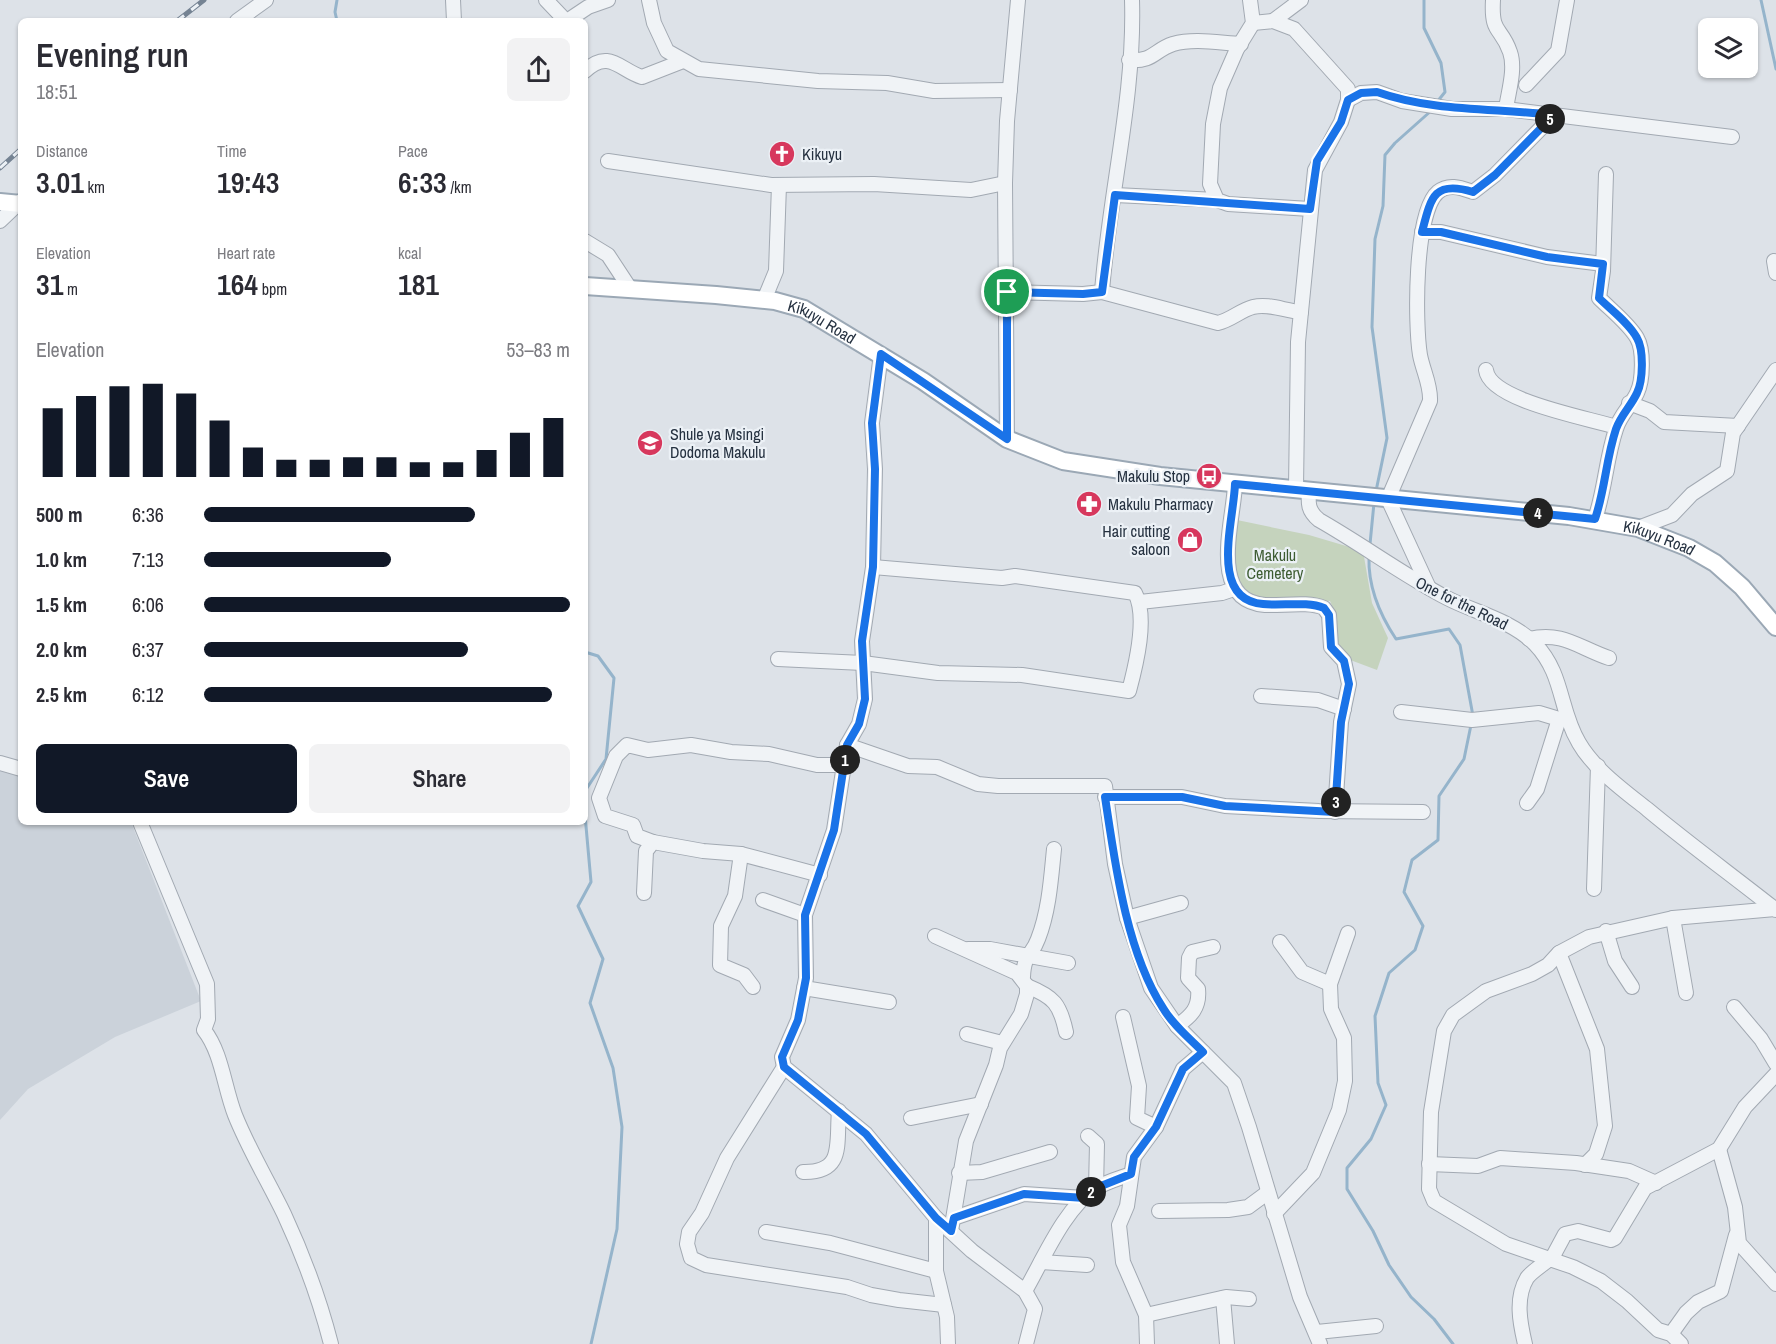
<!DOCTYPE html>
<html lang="en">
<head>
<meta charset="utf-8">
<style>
	body { margin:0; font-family:"Archivo Narrow",sans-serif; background:#f2f2f3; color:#2b2b33; height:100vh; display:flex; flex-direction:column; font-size:22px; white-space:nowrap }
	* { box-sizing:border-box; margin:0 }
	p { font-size:20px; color:#7c7c81 }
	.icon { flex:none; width:33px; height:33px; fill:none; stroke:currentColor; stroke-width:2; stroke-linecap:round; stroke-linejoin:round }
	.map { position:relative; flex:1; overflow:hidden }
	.sheet { position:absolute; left:18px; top:18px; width:570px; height:807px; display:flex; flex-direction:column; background:#fff; border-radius:9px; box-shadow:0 2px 4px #0004 }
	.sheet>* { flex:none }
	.buttons { position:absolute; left:1698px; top:18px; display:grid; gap:12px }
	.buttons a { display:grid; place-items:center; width:60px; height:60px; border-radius:9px; background:#fff; box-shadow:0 2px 4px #0004; font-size:30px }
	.pin { position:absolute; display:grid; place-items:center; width:51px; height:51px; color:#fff; margin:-26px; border:3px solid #fff; border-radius:50%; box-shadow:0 2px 6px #0007 }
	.km { position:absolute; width:30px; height:30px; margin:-15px; border-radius:50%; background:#222; color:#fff; font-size:16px; line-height:30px; text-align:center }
	.round { display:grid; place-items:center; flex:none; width:63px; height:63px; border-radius:9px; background:#f2f2f3 }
	.headline { display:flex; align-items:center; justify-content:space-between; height:102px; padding:0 18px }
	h1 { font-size:33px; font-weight:600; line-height:45px }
	.stats { display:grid; grid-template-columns:repeat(3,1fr); gap:9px; height:102px; padding:6px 18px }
	.stats div { display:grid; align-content:center }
	.stats b { font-size:30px; font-weight:600 }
	.stats small { font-size:16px; font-weight:400 }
	.stats p { font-size:16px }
	.chart { height:168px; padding:12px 18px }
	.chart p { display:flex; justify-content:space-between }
	.chart svg { width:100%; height:108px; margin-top:6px; stroke:#111827; stroke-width:6 }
	.button { display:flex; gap:12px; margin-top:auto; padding:12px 18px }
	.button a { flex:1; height:69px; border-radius:9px; background:#111827; color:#fff; font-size:24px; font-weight:600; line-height:69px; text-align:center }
	.button a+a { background:#f2f2f3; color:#2b2b33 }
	ul { padding:0 18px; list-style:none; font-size:20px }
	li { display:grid; grid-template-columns:96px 72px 1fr; align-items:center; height:45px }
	li i { height:15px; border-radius:8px; background:#111827 }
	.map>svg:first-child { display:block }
	.built { fill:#cbd2da }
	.green { fill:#c5d3bd }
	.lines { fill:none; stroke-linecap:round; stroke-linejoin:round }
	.stream { stroke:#95b4cb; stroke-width:3 }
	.minor-casing { stroke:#a2a9b2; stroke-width:16 }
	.major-casing { stroke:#9ba8b5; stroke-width:20 }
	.minor { stroke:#f0f3f6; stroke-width:14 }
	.major { stroke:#fff; stroke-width:16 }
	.rail-casing { stroke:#758393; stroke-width:5 }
	.rail { stroke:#ecf1f6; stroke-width:3; stroke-dasharray:9; stroke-linecap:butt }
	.route-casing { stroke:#fff; stroke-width:12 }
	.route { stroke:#1a73e8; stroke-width:8 }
	.labels { text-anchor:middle; stroke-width:4.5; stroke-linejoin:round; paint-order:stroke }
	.poi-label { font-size:16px; fill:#253140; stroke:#ecf1f6; text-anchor:start }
	.street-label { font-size:16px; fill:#253140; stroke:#ecf1f6 }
	.park-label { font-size:16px; fill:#3d5c32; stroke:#ecf1f6 }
</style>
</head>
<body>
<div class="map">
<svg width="1776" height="1344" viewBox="0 0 1776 1344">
	<rect width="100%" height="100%" fill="#dde2e8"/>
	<!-- built -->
	<polygon class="built" points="0,770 21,775 21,822 131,822 201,1001 115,1037 28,1089 0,1120"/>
	<!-- green -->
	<polygon class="green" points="1237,520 1309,535 1363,551 1372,603 1388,638 1377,670 1345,658 1334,632 1334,610 1330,601 1276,602 1251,596 1233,576 1233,544"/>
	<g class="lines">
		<!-- stream -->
		<g class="stream">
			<polyline points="337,0 335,12 337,21"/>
			<polyline points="1424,0 1424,28 1441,63 1445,92 1437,102"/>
			<polyline points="1761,0 1776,69"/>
			<polyline points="1376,491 1387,438 1372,327 1375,239 1383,206 1385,155 1395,143 1432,110"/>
			<polyline points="1370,544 1374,503"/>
			<path d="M 1369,557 C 1368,586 1380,615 1396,639 L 1449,629 L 1460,645 L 1473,716"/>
			<polyline points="585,652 598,656 614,678 606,759 585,791"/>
			<polyline points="585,815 591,882 578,906 603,959 590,1003 613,1068 622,1127 617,1229 591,1344"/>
			<polyline points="1453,1344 1434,1319 1411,1297 1389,1265 1373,1231 1347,1189 1347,1168 1371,1139 1386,1105 1378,1083 1375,1016 1389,973 1415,950 1423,926 1404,892 1412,860 1438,840 1439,796 1464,759 1471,725"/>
		</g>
		<!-- minor casing -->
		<g class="minor-casing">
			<g id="minor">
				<polyline points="453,0 454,21"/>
				<polyline points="546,0 566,21"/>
				<polyline points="649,0 654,23 667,51 699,69 818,81 887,83 934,91 1010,90"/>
				<polyline points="1250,0 1253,23 1237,49 1220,88 1213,124 1210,184 1217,200 1228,204 1310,209"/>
				<path d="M 1493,0 C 1491,35 1501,26 1510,52 C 1516,69 1508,93 1506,109"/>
				<polyline points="237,21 266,0"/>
				<polyline points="567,21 588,7 608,0"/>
				<polyline points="1273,21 1301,0"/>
				<polyline points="1253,23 1273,21 1294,29 1348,89 1348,100 1341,122 1315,170 1298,342 1296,488"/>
				<path d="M 1129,60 C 1154,62 1154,50 1173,44 C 1194,38 1220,43 1241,44"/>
				<path d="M 585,71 C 609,48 621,71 642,77 L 683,61"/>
				<polyline points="1526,85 1558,51 1567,0"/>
				<polyline points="1348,100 1361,93 1377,92 1402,101 1452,109 1506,109 1732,137"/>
				<polyline points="608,161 771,185 874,184 971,190 1005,183"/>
				<polyline points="1115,195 1217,200"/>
				<polyline points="0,221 21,201"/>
				<polyline points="1422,232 1441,232 1547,257 1603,264"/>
				<polyline points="585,241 608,255 631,290"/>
				<polyline points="1774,261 1776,273"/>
				<path d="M 1007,292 L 1083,294 L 1102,292 L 1218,323 C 1231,320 1241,310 1253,307 C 1269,303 1285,311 1301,312"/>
				<path d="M 1102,292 C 1109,194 1135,98 1132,0"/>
				<polyline points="764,300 776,271 779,185"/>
				<polyline points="881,354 872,423 875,469 873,567 862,641 865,699 859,724 847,745 834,830 805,915 806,978 798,1020 782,1057 784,1067 866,1134 936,1218 972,1251 1025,1291 1035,1309 1026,1344"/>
				<path d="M 1486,370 C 1490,401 1589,418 1616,427"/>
				<polyline points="1629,403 1650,411 1664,422 1738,426"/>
				<polyline points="1007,439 1005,183 1007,121 1018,0"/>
				<path d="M 1235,484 C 1234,521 1207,600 1265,605 C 1283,606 1308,601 1324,608 L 1329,615 L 1331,647 L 1344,661 L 1349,684 L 1341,722 L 1335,812"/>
				<path d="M 1309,490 C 1308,504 1308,511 1319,520 C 1363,545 1403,575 1447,598 C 1476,613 1511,620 1535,644 C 1564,674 1559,710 1579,743 C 1594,769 1623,790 1647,809 C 1689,844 1733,876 1776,910"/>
				<path d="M 1595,519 C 1605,490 1606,459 1616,429 C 1620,415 1631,406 1637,393 C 1643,381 1644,350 1637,338 C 1629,324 1611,310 1599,298 L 1603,271 L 1606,174"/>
				<polyline points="1638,528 1672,515 1692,494 1727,471 1733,433 1776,370"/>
				<path d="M 1429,588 L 1388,499 L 1430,401 C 1431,385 1423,371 1420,355 C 1415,325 1414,212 1438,192 C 1449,183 1461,188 1473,192 L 1495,175 L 1554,115"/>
				<polyline points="1140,602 1222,593 1234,589"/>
				<path d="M 1529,639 C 1563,631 1579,648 1609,658"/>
				<path d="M 778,659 L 863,663 L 938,673 L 1022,675 L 1129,691 C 1136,665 1148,617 1135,593 L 1015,576 L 1002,578 L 873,567"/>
				<polyline points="1261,696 1318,700 1344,709"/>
				<polyline points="1401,712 1472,720 1539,713 1559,719"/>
				<polyline points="847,745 908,766 937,767 978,784 998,786 1105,786 1115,864 1127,918 1151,988 1177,1026 1234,1083 1249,1127 1300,1297 1320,1344"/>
				<polyline points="0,763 21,769"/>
				<polyline points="1105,797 1182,797 1225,806 1319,811 1423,812"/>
				<polyline points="1527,803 1537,789 1559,719 1567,719"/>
				<path d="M 140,822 L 207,984 L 208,1019 L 204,1030 C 222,1053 224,1087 235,1115 C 249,1150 268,1181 284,1214 C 303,1255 320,1301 331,1344"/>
				<polyline points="653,842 637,836 633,825 605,816 599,798 616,756 627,745 648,750 691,745 731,752 769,754 817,765 844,765"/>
				<polyline points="741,854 735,896 721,926 720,965 744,975 753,987"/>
				<polyline points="1594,889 1598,766"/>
				<polyline points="644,893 646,851 653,842 703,851 741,854 820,875"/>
				<polyline points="763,900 805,915"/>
				<polyline points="1127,918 1181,903"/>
				<polyline points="1673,918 1686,993"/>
				<polyline points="1606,931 1615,961 1632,987"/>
				<polyline points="935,936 1017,973 1027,986 1027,994 1021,1014 1000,1048 996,1065 966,1141 951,1231"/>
				<polyline points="1280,942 1302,972 1330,984"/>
				<polyline points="968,949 990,949 1068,963"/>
				<polyline points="1559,953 1597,1049 1605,1126 1596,1154 1585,1165"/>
				<path d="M 1023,977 C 1024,953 1032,956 1038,939 C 1049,911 1051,879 1054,849"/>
				<path d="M 1027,986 C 1054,997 1060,1004 1066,1032"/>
				<polyline points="804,988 889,1002"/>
				<polyline points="1734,1007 1761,1039 1776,1064"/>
				<polyline points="1123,1017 1139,1086 1137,1118 1156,1127"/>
				<path d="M 1177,1026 C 1191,1016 1200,1008 1198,989 L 1188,978 L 1189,958 L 1192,952 L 1213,947"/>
				<polyline points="967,1034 1002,1043"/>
				<polyline points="784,1067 727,1158 702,1213 689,1232 687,1244 691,1258 706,1265 847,1287 871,1295 899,1300 944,1305"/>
				<polyline points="911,1118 981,1104"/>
				<polyline points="1088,1136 1097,1144 1096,1188"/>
				<polyline points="1719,1149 1735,1207 1739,1243 1776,1284"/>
				<polyline points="1429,1164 1478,1166 1500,1158 1576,1163 1629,1171 1656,1183"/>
				<path d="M 803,1172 C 845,1173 836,1144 839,1111"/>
				<polyline points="959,1173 982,1172 1050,1152"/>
				<polyline points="1159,1211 1228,1210 1248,1207 1267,1193"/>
				<polyline points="1274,1214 1313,1173 1339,1110 1345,1081 1344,1038 1331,1009 1330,984 1348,933"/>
				<polyline points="936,1218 936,1271 947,1317 948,1344"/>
				<polyline points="954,1218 1024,1194 1085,1198"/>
				<polyline points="766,1232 830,1243 936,1271"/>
				<polyline points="1551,1260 1565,1234 1578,1231 1611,1240 1615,1238 1645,1188 1719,1149 1745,1107 1776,1074"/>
				<polyline points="1041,1262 1087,1265"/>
				<path d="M 1025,1291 C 1043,1260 1065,1207 1096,1188 C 1106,1182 1120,1178 1131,1174"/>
				<polyline points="1223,1298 1227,1344"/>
				<polyline points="1146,1315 1226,1297 1249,1299"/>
				<polyline points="1317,1332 1376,1326"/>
				<polyline points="1671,1334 1686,1313 1698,1302 1721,1291 1736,1235"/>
				<polyline points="1147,1344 1146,1315 1123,1262 1119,1225 1127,1206 1134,1157 1156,1127 1183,1069 1203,1052"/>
				<path d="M 1525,1344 C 1520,1323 1515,1298 1527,1278 C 1532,1271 1543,1265 1549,1259"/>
				<polyline points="1681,1344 1671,1334 1658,1330 1627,1301 1601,1281 1573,1267 1506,1244 1434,1201 1429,1189 1431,1112 1444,1031 1453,1015 1486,991 1532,974 1548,965 1559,953 1589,937 1673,918 1775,909"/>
			</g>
		</g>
		<!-- major casing -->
		<g class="major-casing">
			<g id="major">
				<polyline points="0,202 21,204"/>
				<path id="s1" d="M 585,286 L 716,295 L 775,301 L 804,309 L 923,381 L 1007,439 L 1063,461 L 1160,476 L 1569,516 L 1638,528 L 1689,548 L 1715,563 L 1742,587 L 1776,627"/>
			</g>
		</g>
		<!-- minor -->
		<use href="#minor" class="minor"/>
		<!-- major -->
		<use href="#major" class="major"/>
		<!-- rail casing -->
		<g class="rail-casing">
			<g id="rail">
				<polyline points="177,21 204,0"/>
				<polyline points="0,168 21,149"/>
			</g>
		</g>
		<!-- rail -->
		<use href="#rail" class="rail"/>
	</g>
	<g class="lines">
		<!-- route casing -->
		<g class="route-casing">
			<path id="route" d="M 1377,92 C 1434,112 1494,108 1554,115 L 1495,175 L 1473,192 C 1434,180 1431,197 1422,232 L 1441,232 L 1547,257 L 1603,264 L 1599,298 C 1611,310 1629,323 1637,338 C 1644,350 1643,381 1637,393 C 1631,406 1621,415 1616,429 C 1606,459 1605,490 1595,519 L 1235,484 C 1234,520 1208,600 1263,604 C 1282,606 1307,601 1324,608 L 1329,615 L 1331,647 L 1344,661 L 1349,684 L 1341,722 L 1335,812 L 1225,806 L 1182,797 L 1105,797 C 1115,863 1126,951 1163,1008 C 1173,1025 1189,1038 1203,1052 L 1183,1069 L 1156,1127 L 1134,1157 L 1131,1174 L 1096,1188 L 1085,1198 L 1024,1194 L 954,1218 L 951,1231 L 936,1218 L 866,1134 L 784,1067 L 782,1057 L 798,1020 L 806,978 L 805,915 L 834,830 L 847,745 L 859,724 L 865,699 L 862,641 L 873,567 L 875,469 L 872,423 L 881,354 L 1007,439 L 1007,292 L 1083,294 L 1102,292 L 1115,195 L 1310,209 L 1317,161 L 1341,122 L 1348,100 L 1361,93 Z"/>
		</g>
		<!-- route -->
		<use href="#route" class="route"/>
	</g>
	<!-- icons -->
	<defs>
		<g id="church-disc" transform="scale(1.35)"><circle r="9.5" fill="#d7385d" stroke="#ecf1f6"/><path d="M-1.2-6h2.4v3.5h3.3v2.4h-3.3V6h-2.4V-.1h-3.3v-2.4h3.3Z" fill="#fff"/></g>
		<g id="school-disc" transform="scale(1.35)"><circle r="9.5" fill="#d7385d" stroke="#ecf1f6"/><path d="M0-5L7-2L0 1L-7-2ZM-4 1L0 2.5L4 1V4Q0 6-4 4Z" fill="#fff"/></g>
		<g id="bus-disc" transform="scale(1.35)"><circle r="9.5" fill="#d7385d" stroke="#ecf1f6"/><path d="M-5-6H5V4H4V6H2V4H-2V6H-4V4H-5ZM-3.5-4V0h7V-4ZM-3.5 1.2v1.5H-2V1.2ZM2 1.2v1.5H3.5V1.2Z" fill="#fff"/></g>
		<g id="pharmacy-disc" transform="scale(1.35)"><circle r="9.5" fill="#d7385d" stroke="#ecf1f6"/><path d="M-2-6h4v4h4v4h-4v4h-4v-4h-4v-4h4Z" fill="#fff"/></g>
		<g id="shop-disc" transform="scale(1.35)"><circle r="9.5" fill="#d7385d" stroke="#ecf1f6"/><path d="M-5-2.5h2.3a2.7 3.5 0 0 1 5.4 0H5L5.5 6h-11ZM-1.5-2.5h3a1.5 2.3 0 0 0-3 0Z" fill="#fff"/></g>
	</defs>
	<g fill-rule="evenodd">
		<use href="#church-disc" x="782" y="154"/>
		<use href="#school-disc" x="650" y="443"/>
		<use href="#bus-disc" x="1209" y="476"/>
		<use href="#pharmacy-disc" x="1089" y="504"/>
		<use href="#shop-disc" x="1190" y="540"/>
	</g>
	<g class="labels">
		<!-- poi labels -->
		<g class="poi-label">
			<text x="802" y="160">Kikuyu</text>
			<text x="670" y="440">Shule ya Msingi<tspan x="670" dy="18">Dodoma Makulu</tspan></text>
			<text x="1190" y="482" text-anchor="end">Makulu Stop</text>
			<text x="1108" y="510">Makulu Pharmacy</text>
			<text x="1170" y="537" text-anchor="end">Hair cutting<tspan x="1170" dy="18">saloon</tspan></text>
		</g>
		<!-- street labels -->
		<g class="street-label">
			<text dy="6" stroke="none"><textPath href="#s1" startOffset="242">Kikuyu Road</textPath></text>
			<text dy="6" stroke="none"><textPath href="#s1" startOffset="1124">Kikuyu Road</textPath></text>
			<text transform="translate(1462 603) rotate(26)" y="6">One for the Road</text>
		</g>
		<!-- park labels -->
		<g class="park-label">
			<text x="1275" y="561">Makulu<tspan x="1275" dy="18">Cemetery</tspan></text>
		</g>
	</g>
</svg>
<div class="buttons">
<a><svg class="icon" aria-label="layers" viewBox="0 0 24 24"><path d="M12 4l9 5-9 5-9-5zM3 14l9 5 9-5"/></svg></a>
</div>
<div class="pin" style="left:1007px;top:292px;background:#1e9e55"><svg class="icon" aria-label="arrive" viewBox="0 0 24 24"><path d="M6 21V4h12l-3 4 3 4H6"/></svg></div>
<b class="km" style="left:845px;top:760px">1</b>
<b class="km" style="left:1091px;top:1192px">2</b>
<b class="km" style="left:1336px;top:802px">3</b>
<b class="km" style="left:1538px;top:513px">4</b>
<b class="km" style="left:1550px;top:119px">5</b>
<section class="sheet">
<div class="headline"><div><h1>Evening run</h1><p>18:51</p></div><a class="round"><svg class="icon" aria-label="share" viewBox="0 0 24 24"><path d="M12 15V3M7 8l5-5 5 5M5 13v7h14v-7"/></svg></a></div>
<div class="stats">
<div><p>Distance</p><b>3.01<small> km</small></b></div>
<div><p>Time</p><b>19:43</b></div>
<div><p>Pace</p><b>6:33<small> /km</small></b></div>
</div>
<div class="stats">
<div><p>Elevation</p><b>31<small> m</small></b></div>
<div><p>Heart rate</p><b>164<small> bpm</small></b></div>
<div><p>kcal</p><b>181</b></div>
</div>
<div class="chart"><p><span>Elevation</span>53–83 m</p>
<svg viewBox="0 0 160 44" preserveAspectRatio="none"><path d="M5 44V16M15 44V11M25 44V7M35 44V6M45 44V10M55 44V21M65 44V32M75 44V37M85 44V37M95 44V36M105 44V36M115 44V38M125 44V38M135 44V33M145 44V26M155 44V20"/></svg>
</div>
<ul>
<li><b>500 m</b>6:36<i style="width:74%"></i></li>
<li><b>1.0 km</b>7:13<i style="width:51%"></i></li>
<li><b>1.5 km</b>6:06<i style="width:100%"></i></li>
<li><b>2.0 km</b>6:37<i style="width:72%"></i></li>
<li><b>2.5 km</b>6:12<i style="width:95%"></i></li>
</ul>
<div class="button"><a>Save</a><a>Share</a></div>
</section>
</div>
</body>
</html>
